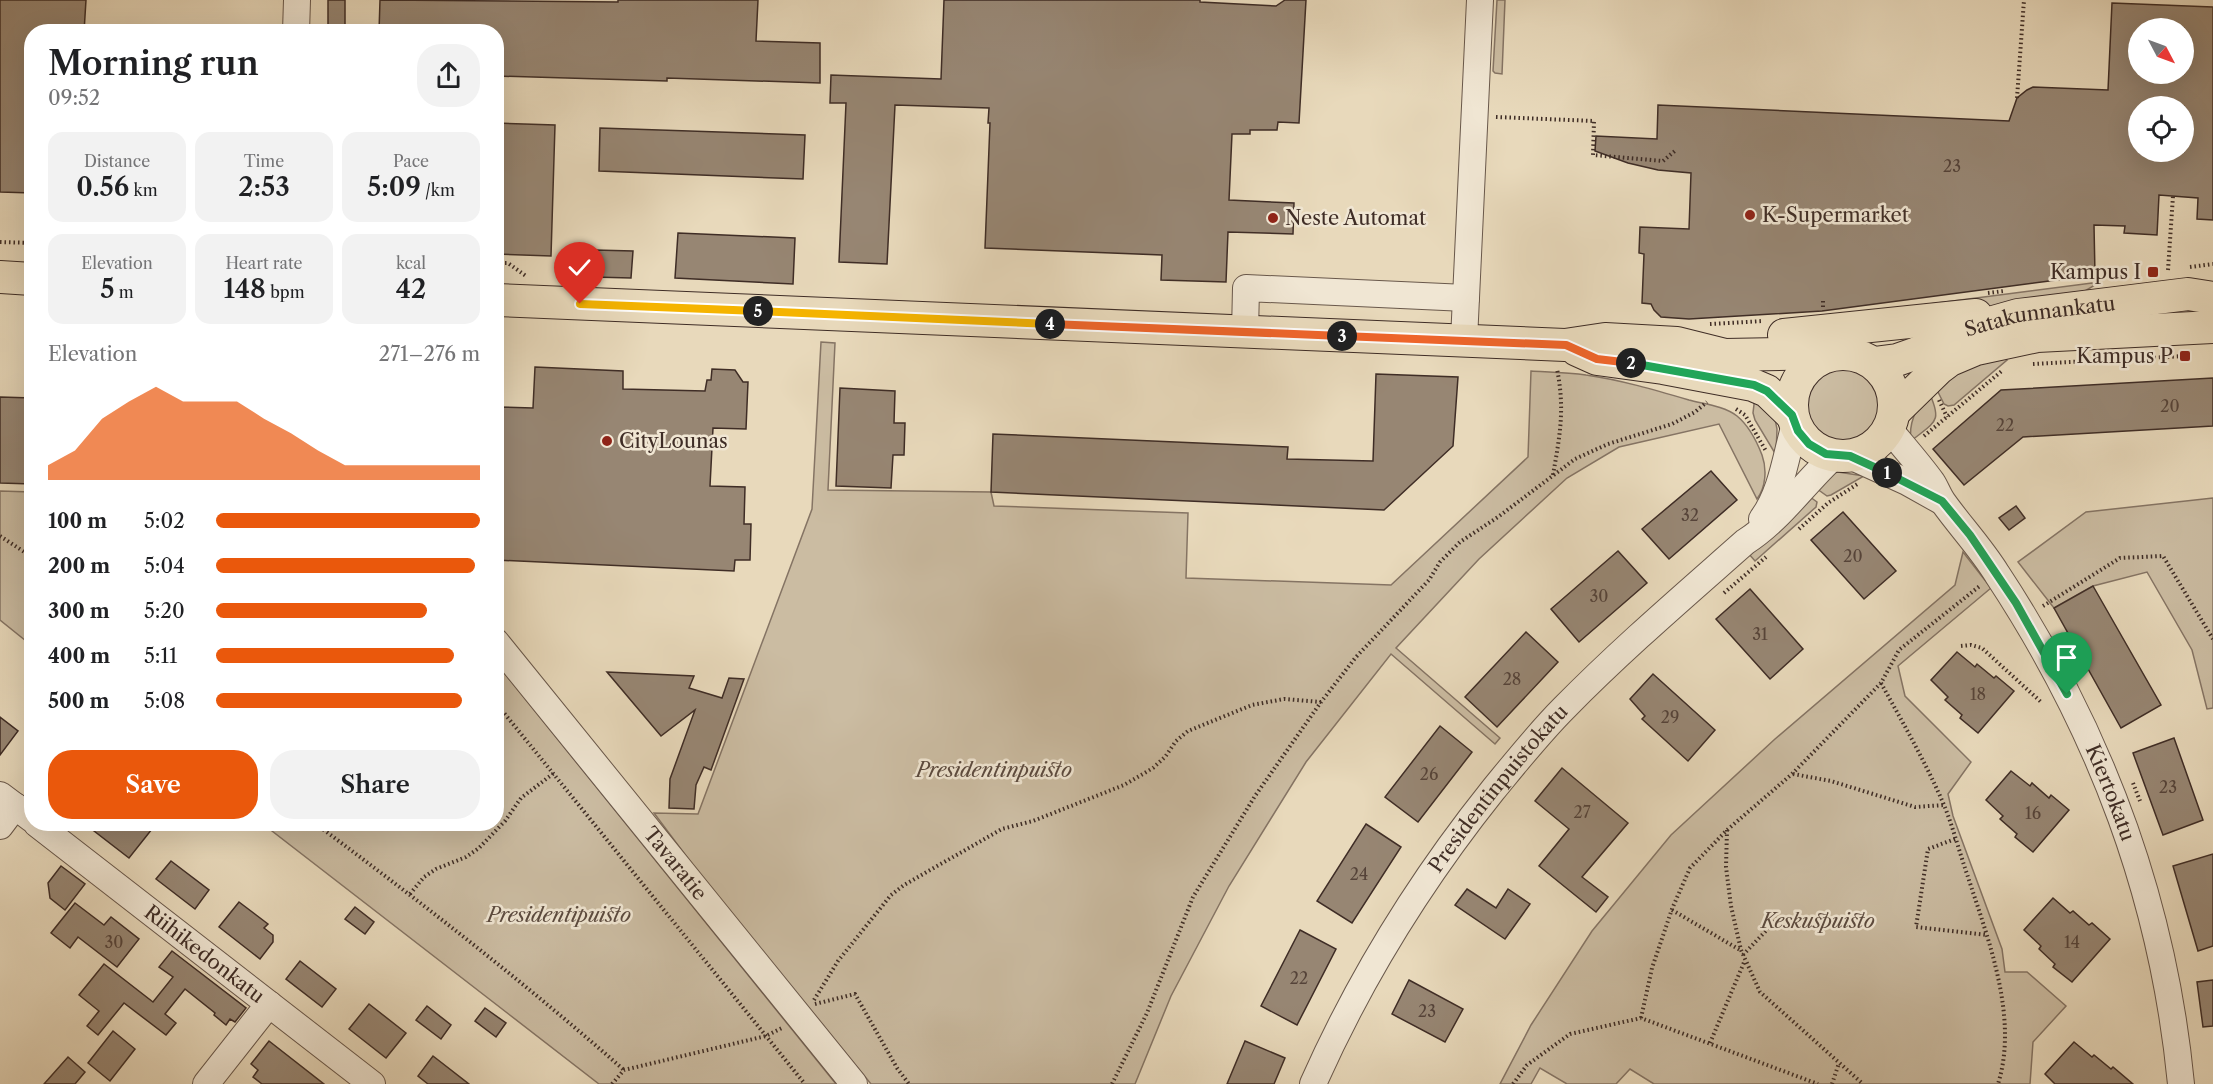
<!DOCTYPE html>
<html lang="en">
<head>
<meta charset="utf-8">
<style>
	body { margin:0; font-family:"Libre Caslon Text",serif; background:#f2f2f2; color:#202124; height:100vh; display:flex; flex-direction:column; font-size:22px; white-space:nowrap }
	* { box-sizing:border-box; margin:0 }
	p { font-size:20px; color:#757577 }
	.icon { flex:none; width:33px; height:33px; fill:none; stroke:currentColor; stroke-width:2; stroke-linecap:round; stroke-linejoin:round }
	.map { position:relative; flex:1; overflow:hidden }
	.panel { position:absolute; left:24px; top:24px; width:480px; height:807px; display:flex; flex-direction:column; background:#fff; border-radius:24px; box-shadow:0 6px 24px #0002 }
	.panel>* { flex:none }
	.needle { width:39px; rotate:131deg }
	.tools { position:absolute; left:2128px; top:18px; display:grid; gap:12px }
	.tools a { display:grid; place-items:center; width:66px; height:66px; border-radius:50%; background:#fff; box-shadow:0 6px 24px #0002; font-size:30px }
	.pin { position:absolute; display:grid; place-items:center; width:51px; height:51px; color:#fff; margin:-62px -26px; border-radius:50% 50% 50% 0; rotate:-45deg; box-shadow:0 0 6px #0007 }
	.pin .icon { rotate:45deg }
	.km { position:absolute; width:30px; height:30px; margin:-15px; border-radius:50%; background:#222; color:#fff; font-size:16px; line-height:30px; text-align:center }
	.round { display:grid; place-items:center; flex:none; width:63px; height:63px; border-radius:24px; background:#f2f2f2 }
	.summary { display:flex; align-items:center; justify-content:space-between; height:102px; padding:0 24px }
	h1 { font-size:33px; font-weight:600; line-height:45px }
	.metrics { display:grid; grid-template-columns:repeat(3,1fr); gap:9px; height:102px; padding:6px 24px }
	.metrics div { display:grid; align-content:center; border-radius:15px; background:#f2f2f2; text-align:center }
	.metrics b { font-size:26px; font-weight:600 }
	.metrics small { font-size:16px; font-weight:400 }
	.metrics p { font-size:16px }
	.chart { height:168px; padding:12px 24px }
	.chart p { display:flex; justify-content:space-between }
	.chart svg { width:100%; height:108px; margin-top:6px; fill:#ea580c; opacity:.7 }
	.primary-button { display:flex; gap:12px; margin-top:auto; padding:12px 24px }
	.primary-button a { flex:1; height:69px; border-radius:24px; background:#ea580c; color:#fff; font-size:24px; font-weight:600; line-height:69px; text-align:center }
	.primary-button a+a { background:#f2f2f2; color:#202124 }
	ul { padding:0 24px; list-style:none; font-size:20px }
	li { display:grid; grid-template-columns:96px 72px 1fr; align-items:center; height:45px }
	li i { height:15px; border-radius:8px; background:#ea580c }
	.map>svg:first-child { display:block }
	.green { fill:#cbbca2; stroke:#857464; stroke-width:1.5 }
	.building { fill:#978673; stroke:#3f2d26; stroke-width:1.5; fill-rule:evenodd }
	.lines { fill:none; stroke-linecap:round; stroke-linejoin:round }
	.minor-casing { stroke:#69584b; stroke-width:28 }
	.major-casing { stroke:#3f2d26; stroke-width:34 }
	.path { stroke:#3f2d26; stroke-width:4; stroke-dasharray:1.5 3; stroke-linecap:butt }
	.minor { stroke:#f0e6d3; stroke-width:26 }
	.major { stroke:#e8d9bb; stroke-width:32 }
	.split-1-casing { stroke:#fff; stroke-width:12 }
	.split-2-casing { stroke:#fff; stroke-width:12 }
	.split-3-casing { stroke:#fff; stroke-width:12 }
	.split-4-casing { stroke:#fff; stroke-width:12 }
	.split-5-casing { stroke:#fff; stroke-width:12 }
	.split-6-casing { stroke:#fff; stroke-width:12 }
	.split-1 { stroke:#22a559; stroke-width:8 }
	.split-2 { stroke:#22a559; stroke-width:8 }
	.split-3 { stroke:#f0652b; stroke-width:8 }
	.split-4 { stroke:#f0652b; stroke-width:8 }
	.split-5 { stroke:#f5b400; stroke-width:8 }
	.split-6 { stroke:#f5b400; stroke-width:8 }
	.poi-dot { fill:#8f2418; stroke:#f0e6d3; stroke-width:2 }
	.labels { text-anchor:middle; stroke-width:5; stroke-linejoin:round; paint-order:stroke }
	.number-label { font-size:16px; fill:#554339 }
	.poi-label { font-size:20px; fill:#3f2d26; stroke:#f0e6d3; text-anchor:start }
	.street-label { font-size:20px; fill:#3f2d26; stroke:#f0e6d3 }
	.park-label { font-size:20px; font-style:italic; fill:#5b4a3f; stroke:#f0e6d3 }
</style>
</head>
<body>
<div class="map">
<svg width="2213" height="1084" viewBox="0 0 2213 1084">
	<rect width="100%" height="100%" fill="#e8d9bb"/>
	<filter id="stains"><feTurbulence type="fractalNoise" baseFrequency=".00333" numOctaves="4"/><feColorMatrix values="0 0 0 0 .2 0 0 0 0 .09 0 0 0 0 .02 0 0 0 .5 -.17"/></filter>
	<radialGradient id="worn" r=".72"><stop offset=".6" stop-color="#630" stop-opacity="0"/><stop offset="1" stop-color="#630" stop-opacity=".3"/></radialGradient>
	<!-- green -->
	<g class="green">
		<polygon points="1497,0 1505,0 1502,74 1495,73 1493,71"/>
		<polygon points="2092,283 2095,285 2080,294 2062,300 1914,314 1922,305"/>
		<path d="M 821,342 L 835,343 L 828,490 L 991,492 L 994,506 L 1188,513 L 1186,578 L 1391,585 L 1528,457 L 1531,371 C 1549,372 1568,372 1586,375 C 1621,380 1655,390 1689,400 C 1704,404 1724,406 1737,416 C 1748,425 1757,442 1762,455 C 1767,469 1766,487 1757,499 L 1719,424 L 1619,447 L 1567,478 L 1479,559 L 1396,648 L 1500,738 L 1495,744 L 1391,654 L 1306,762 L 1229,886 L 1171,996 L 1135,1084 L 871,1084 L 704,880 L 654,813 L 698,814 L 812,509 Z"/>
		<polygon points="2002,357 2007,360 1954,405 1948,406 1944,404 1933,382 1946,371"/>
		<circle cx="1843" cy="406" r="40"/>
		<path d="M 1928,390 C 1943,422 1936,421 1911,441 C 1908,421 1918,407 1928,390 Z"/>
		<polygon points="1755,396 1775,419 1777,429 1776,455 1755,420 1753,413"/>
		<polygon points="1838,472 1864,476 1831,495 1827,496 1813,486 1829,474"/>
		<polygon points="0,491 31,492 31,645 0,620"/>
		<polygon points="1806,494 1817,502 1816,507 1755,561 1749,554"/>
		<polygon points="2213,498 2213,708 2207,709 2192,650 2147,572 2093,586 2054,608 2018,562 2086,512"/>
		<polygon points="1963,552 1991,588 1898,666 1905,696 1971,762 1948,794 1953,816 2002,949 2005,972 2027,972 2066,1006 2033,1042 2030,1084 1654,1084 1630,1069 1616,1084 1567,1084 1540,1068 1531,1084 1500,1084 1531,1025 1592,931 1671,835 1775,739 1955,585"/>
		<polygon points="497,664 836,1084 599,1084 263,824 496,824"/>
	</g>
	<!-- building -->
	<g class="building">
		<polygon points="0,0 86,0 84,32 32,32 32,193 0,192"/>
		<rect x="328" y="0" width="17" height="32"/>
		<polygon points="380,0 618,2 618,0 758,0 756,41 820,43 820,83 667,78 667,81 496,76 496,32 379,32"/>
		<polygon points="944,0 1200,0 1200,2 1276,6 1285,0 1306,0 1299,123 1278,122 1277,130 1250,130 1250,134 1232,134 1229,200 1294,203 1293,234 1228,232 1226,282 1161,280 1162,255 985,248 990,123 988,123 989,108 895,105 887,264 839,262 846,103 830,103 831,75 941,79"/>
		<path d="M 2112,3 L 2213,7 L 2213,220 L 2197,219 L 2198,198 L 2159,195 L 2157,235 L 2124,233 L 2125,226 L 2094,225 L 2095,275 L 1822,311 L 1689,319 L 1661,317 L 1654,310 L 1651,304 L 1642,303 L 1644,254 L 1639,253 L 1640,227 L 1689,229 L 1691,173 L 1658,170 L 1628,163 L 1595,151 L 1596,136 L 1657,139 L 1658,105 L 2009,121 L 2017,98 L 2027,90 L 2033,87 L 2108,90 ZM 2139,28 L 2184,28 L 2184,74 L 2139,74 ZM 2139,106 L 2184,106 L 2184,152 L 2139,152 Z"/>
		<polygon points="496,123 555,125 551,256 496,254"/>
		<polygon points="600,128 805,135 803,179 599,171"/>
		<polygon points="678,233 795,238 793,284 675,278"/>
		<polygon points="594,250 633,251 631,278 593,277"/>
		<polygon points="535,367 623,371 623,389 705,391 707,380 711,380 712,369 735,370 743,382 748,382 746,429 713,428 710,486 745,487 744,524 751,524 750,560 735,560 734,571 496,560 496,456 499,407 533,408"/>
		<polygon points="1376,374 1458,377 1453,446 1384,510 991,492 993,434 1288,447 1287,459 1373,461"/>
		<polygon points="2213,378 2213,426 2023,437 1964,485 1933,449 2001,390"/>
		<polygon points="840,388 895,391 894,423 905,423 904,455 893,455 891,488 836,486"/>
		<polygon points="0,397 32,398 32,484 0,483"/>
		<polygon points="1711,471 1737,500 1669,559 1642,529"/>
		<polygon points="2016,506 2025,518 2009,530 1999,518"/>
		<polygon points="1843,512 1896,571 1864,599 1811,540"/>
		<polygon points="1618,551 1647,583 1579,642 1551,609"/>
		<polygon points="2093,586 2161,705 2121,728 2054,608"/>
		<polygon points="1750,589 1803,649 1770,679 1716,619"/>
		<polygon points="1526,632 1558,662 1497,727 1465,697"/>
		<polygon points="1957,652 1975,667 1977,664 1994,678 1996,676 2014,691 1978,733 1960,718 1962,715 1945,700 1948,697 1931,680"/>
		<polygon points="607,672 694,676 689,688 722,698 729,678 744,679 711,770 704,767 696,785 694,809 669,808 670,779 695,710 661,736"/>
		<polygon points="1653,674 1715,730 1688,761 1642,719 1645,716 1630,699"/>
		<polygon points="0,717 18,731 0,755"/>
		<polygon points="1440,726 1472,752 1418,822 1385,797"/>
		<polygon points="2174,738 2203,820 2163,835 2133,753"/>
		<polygon points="1562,768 1628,823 1582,877 1608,897 1596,912 1539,866 1569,829 1535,801"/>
		<polygon points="2011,771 2030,786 2032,783 2049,798 2051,795 2069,810 2033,852 2015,837 2017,834 2000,819 2003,816 1986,800"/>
		<polygon points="85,824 156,824 129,858"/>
		<polygon points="1366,824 1401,847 1352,923 1317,901"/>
		<polygon points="2213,854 2213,946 2198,951 2173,866"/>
		<polygon points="171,861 209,890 195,909 156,879"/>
		<polygon points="61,866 85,884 65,910 50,898 48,883"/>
		<polygon points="1467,889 1496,908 1508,889 1530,904 1505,939 1455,905"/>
		<polygon points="2053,898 2070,913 2073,911 2089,925 2092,923 2110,939 2072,982 2053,967 2055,964 2039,949 2041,946 2024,930"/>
		<polygon points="239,902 268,924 264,928 273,935 273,942 260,959 219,927"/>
		<polygon points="75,903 104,925 111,917 139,939 117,967 78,937 70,948 51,933"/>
		<polygon points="355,907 374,922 365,934 345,919"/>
		<polygon points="1300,930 1336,949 1297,1025 1261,1006"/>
		<polygon points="172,951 246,1008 235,1022 230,1019 226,1025 214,1015 215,1013 185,989 165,1014 176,1023 166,1035 124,1003 98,1035 87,1026 99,1011 79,995 104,964 153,1002 173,977 159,967"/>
		<polygon points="300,961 336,989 322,1007 286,979"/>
		<polygon points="1409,980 1463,1009 1445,1042 1392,1014"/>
		<polygon points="2213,980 2213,1026 2203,1027 2197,982"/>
		<polygon points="369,1004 406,1033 386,1058 349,1029"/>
		<polygon points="427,1006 451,1025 441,1039 416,1020"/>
		<polygon points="485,1008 506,1023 496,1037 475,1021"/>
		<polygon points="113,1031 135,1049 110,1081 88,1063"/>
		<polygon points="269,1041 324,1084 262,1084 253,1077 258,1070 251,1064"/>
		<polygon points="1245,1041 1285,1058 1274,1084 1227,1084"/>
		<polygon points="2074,1042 2092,1057 2094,1055 2111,1069 2113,1067 2133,1084 2055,1084 2045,1074"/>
		<polygon points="433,1056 469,1084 428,1084 418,1076"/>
		<polygon points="68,1057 85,1072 75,1084 44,1084"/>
	</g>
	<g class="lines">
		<!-- minor casing -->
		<g class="minor-casing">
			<g id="minor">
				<polyline points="296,32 297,0"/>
				<polyline points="1245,332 1246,288 1466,298"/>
				<polyline points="1464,340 1480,0"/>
				<path id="s1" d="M 1889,429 C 1903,446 1919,464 1932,482 C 1936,488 1938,495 1943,502 C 1960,526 1981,548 1997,574 C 2100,730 2163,897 2181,1084"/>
				<polyline points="1850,456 1907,482 1941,501"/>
				<path d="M 1762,519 C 1782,492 1786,455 1795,424"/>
				<path id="s2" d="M 496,642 L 854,1084"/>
				<polyline points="0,795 32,819"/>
				<path id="s3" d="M 37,824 L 372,1084"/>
				<polyline points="0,826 15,806"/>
				<polyline points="206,1084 269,1004"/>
				<path id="s4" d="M 1313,1084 C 1360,978 1421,880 1493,790 C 1516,762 1539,733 1564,708 C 1622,649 1684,596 1745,542 C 1781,519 1804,483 1835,455"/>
			</g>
		</g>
		<!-- major casing -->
		<g class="major-casing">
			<g id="major">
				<polyline points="0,277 32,279"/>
				<polyline points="496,300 1565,345 1605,339 1677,343 1725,355 1835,353"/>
				<polyline points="1784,335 1976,315"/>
				<polyline points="1577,350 1597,359 1663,368 1753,385 1767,391 1792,415"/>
				<circle cx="1843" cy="405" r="51"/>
				<path id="s5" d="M 1874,363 L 1897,360 L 1917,353 L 1965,330 L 2018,315 L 2188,294 L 2213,298"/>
				<polyline points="1894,412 1938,369 1950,360 1976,349 2037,336 2213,327"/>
			</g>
		</g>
		<!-- path -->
		<g class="path">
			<polyline points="2017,98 2024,0"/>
			<polyline points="1496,117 1594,121 1593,155 1663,161 1676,150"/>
			<polyline points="0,242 32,243"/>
			<polyline points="496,263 508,263 526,276"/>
			<polyline points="2190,267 2213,264"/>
			<polyline points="2168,270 2173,196"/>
			<polyline points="1988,293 2004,291"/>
			<polyline points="1823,307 1823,299"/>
			<polyline points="1710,324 1763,321"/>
			<polyline points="2033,364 2185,356"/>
			<polyline points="1939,400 1947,417"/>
			<polyline points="1736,409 1745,415 1766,451"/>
			<polyline points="1924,436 2003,370"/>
			<path d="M 1553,475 C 1560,435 1565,409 1557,369"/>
			<polyline points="1799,529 1828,503 1859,483"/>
			<polyline points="0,536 32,557"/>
			<polyline points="1724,593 1766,557"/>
			<polyline points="2043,606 2120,558 2163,556 2213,639"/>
			<polyline points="1961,646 1971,645 1982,648 2041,702"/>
			<path d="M 1881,683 C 1903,723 1926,763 1944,805 C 1953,827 1959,851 1967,874 C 1988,939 2019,1017 1998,1084"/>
			<polyline points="496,703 805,1084"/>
			<polyline points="1793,774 1831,781 1915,807 1944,805"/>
			<polyline points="2133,783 2140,801"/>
			<path d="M 316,824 C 422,903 525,983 624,1070"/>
			<polyline points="1727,830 1726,867 1731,906 1741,950 1760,992 1863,1084"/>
			<polyline points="1955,839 1928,849 1916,927 1987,935"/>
			<polyline points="410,894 424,877 436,869 466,857 479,848 505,821 521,798 554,773"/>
			<polyline points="1672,910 1740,950"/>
			<polyline points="1743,955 1778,918"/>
			<polyline points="814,1000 838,961 891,895 904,885 1002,829 1033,821 1124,785 1153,768 1165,757 1176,741 1188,731 1252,705 1284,699 1321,702"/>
			<polyline points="815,1004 855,994 897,1068 909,1084"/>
			<polyline points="1641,1018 1652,968 1672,909 1690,868 1727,830 1792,774 1881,683 1899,650 1981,585"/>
			<polyline points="1710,1043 1745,960"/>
			<polyline points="612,1084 624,1070 766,1036 782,1028"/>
			<polyline points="1112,1084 1147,1013 1193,897 1255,796 1321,702 1356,657 1429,580 1440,562 1460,542 1498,517 1575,459 1608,444 1672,424 1695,412 1707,402"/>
			<polyline points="1513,1084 1527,1065 1570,1034 1641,1018 1818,1084"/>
			<polyline points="1832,1084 1839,1063"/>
		</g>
		<!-- minor -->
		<use href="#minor" class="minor"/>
		<!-- major -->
		<use href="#major" class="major"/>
	</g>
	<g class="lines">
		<!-- split-1 casing -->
		<g class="split-1-casing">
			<polyline id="split-1" points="1887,473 1942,501 1970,535 2016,603 2067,694"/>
		</g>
		<!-- split-2 casing -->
		<g class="split-2-casing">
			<polyline id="split-2" points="1631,363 1754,385 1767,391 1792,415 1798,431 1809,444 1826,454 1850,456 1887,473"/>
		</g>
		<!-- split-3 casing -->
		<g class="split-3-casing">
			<polyline id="split-3" points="1342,336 1566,345 1597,359 1631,363"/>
		</g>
		<!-- split-4 casing -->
		<g class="split-4-casing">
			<polyline id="split-4" points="1050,324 1342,336"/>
		</g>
		<!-- split-5 casing -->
		<g class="split-5-casing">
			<polyline id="split-5" points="758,311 1050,324"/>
		</g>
		<!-- split-6 casing -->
		<g class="split-6-casing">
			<polyline id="split-6" points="580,304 758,311"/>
		</g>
		<!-- split-1 -->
		<use href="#split-1" class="split-1"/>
		<!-- split-2 -->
		<use href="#split-2" class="split-2"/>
		<!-- split-3 -->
		<use href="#split-3" class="split-3"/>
		<!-- split-4 -->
		<use href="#split-4" class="split-4"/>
		<!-- split-5 -->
		<use href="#split-5" class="split-5"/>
		<!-- split-6 -->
		<use href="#split-6" class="split-6"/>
	</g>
	<!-- markers -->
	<g class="poi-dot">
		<circle cx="1750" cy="215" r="6"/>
		<circle cx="1273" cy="218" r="6"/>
		<rect x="2147" y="266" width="12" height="12" rx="3"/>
		<rect x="2179" y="350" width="12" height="12" rx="3"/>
		<circle cx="607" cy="441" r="6"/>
	</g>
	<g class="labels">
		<!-- number labels -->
		<g class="number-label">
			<text x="1952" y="172">23</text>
			<text x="2170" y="412">20</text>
			<text x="2005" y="431">22</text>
			<text x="1690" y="521">32</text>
			<text x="1853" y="562">20</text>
			<text x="1599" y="602">30</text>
			<text x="1760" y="640">31</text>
			<text x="1512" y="685">28</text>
			<text x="1978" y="700">18</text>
			<text x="1670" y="723">29</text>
			<text x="1429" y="780">26</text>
			<text x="2168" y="793">23</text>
			<text x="1582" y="818">27</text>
			<text x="2033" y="819">16</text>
			<text x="1359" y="880">24</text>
			<text x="114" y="948">30</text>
			<text x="2072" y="948">14</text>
			<text x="1299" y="984">22</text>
			<text x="1427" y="1017">23</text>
		</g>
		<!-- poi labels -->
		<g class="poi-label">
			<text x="1762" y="222">K-Supermarket</text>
			<text x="1285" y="225">Neste Automat</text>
			<text x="2141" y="279" text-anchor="end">Kampus I</text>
			<text x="2173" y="363" text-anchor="end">Kampus P</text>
			<text x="619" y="448">CityLounas</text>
		</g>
		<!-- street labels -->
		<g class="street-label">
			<text dy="7" stroke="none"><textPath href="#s5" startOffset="174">Satakunnankatu</textPath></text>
			<text dy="7" stroke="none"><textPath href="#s4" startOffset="350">Presidentinpuistokatu</textPath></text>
			<text dy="7" stroke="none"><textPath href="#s1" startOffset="428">Kiertokatu</textPath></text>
			<text dy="7" stroke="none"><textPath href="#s2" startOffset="285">Tavaratie</textPath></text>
			<text dy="7" stroke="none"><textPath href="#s3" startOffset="212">Riihikedonkatu</textPath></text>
		</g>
		<!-- park labels -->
		<g class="park-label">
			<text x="994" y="777">Presidentinpuisto</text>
			<text x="559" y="922">Presidentipuisto</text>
			<text x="1818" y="928">Keskuspuisto</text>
		</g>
	</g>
	<rect width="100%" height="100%" filter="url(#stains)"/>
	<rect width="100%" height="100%" fill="url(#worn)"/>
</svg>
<div class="tools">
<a><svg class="needle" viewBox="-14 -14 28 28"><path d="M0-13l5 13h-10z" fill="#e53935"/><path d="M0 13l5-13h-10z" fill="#757577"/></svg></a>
<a><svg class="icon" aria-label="locate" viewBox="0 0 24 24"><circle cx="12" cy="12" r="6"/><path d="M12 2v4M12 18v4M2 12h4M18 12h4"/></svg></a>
</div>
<div class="pin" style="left:2067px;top:694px;background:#1e9e55"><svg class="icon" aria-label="arrive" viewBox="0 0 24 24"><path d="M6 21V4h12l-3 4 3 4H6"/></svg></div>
<div class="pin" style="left:580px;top:304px;background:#d93025"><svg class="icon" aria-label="check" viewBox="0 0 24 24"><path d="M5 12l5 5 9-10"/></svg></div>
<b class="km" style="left:1887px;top:473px">1</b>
<b class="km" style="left:1631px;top:363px">2</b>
<b class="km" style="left:1342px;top:336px">3</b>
<b class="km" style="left:1050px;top:324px">4</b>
<b class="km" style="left:758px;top:311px">5</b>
<section class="panel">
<div class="summary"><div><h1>Morning run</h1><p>09:52</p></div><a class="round"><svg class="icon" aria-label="share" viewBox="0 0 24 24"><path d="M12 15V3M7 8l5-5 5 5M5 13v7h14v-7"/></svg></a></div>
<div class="metrics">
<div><p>Distance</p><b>0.56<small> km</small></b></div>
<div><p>Time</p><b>2:53</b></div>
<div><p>Pace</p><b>5:09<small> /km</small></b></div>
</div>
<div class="metrics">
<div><p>Elevation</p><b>5<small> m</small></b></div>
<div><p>Heart rate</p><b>148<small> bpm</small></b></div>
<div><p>kcal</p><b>42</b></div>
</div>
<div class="chart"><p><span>Elevation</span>271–276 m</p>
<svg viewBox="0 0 160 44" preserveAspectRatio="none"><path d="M0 44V38L10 32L20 19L30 12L40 6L50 12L60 12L70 12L80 19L90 25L100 32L110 38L120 38L130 38L140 38L150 38L160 38V44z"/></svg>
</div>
<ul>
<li><b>100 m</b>5:02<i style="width:100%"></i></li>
<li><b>200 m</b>5:04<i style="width:98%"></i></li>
<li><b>300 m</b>5:20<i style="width:80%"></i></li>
<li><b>400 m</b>5:11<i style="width:90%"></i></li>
<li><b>500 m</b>5:08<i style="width:93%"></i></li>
</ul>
<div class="primary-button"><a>Save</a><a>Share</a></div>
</section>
</div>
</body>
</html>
